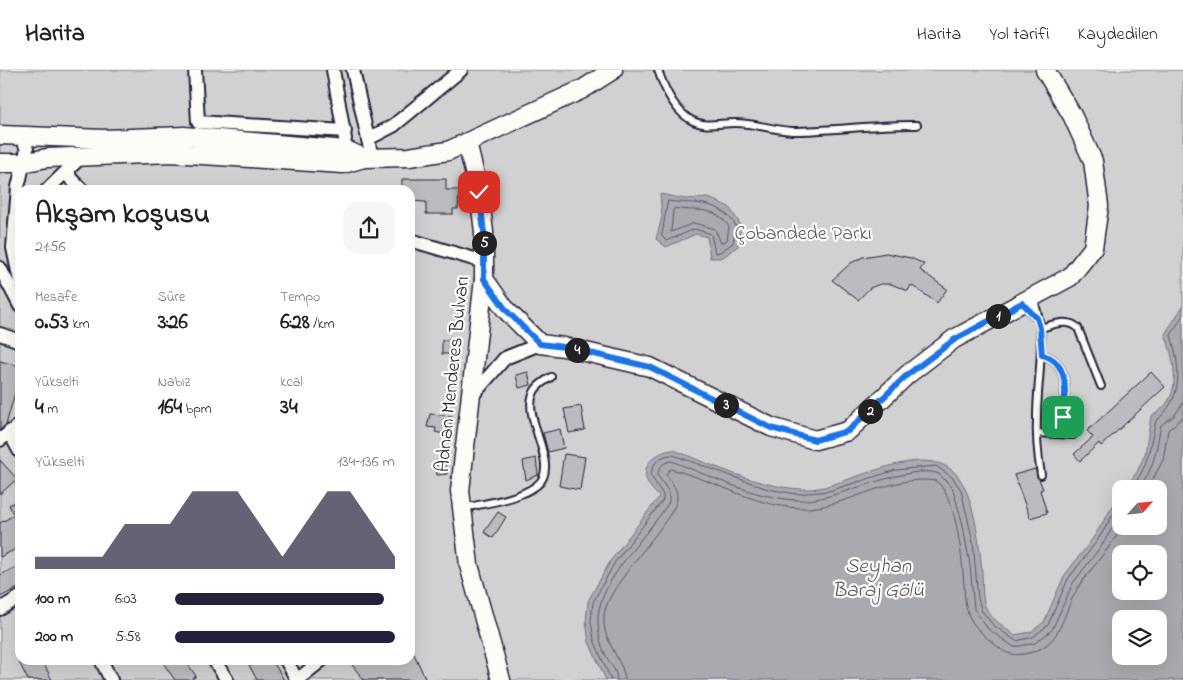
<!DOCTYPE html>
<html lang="tr">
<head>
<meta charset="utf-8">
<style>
	body { margin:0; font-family:"Indie Flower",sans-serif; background:#f6f6f6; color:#222; height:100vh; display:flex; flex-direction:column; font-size:19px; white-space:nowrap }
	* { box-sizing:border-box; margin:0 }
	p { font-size:16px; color:#767676 }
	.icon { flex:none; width:28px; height:28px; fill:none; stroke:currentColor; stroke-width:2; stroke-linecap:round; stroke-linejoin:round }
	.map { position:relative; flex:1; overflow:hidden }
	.drawer { position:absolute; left:15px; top:115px; width:400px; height:480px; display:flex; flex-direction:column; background:#fff; border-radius:15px; box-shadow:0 5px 20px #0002 }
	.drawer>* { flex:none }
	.needle { width:32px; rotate:63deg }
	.fabs { position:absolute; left:1112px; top:410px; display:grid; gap:10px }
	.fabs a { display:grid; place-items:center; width:55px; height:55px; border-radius:10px; background:#fff; box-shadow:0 5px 20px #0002; font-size:25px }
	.pin { position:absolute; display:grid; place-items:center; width:42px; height:42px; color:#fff; margin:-21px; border-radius:10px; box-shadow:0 2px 8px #0006 }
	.km { position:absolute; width:25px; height:25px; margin:-12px; border-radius:50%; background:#222; color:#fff; font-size:14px; line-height:25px; text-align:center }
	.round { display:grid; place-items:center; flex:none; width:52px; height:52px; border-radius:15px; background:#f6f6f6 }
	.overview { display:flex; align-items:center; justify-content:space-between; height:85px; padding:0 20px }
	h1 { font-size:28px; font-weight:800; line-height:38px }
	.stats { display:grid; grid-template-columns:repeat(3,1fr); gap:8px; height:85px; padding:5px 20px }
	.stats div { display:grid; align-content:center }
	.stats b { font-size:21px; font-weight:800 }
	.stats small { font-size:14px; font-weight:400 }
	.stats p { font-size:14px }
	.chart { height:140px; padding:10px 20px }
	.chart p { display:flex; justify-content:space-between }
	.chart svg { width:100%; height:90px; margin-top:5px; fill:#22223b; opacity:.7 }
	ul { padding:0 20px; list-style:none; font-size:16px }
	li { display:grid; grid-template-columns:80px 60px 1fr; align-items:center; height:38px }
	li i { height:12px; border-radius:6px; background:#22223b }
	header { display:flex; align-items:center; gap:30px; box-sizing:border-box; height:70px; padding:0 25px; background:#fff; border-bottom:1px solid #e0e0e0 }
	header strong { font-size:24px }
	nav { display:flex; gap:28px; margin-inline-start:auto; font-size:18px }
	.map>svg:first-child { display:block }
	.green { fill:#d2d1d1; stroke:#7a7a86; fill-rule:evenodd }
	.water { fill:#a9a9b0; stroke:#737381; fill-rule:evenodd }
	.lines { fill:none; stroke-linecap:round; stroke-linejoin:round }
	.shore { stroke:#58586a; stroke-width:1 }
	.building { fill:#bcbcc0; stroke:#22223b }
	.lane-casing { stroke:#22223b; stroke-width:10 }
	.street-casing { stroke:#22223b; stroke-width:16 }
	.secondary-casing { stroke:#22223b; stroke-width:21 }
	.lane { stroke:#fdfcf7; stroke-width:6 }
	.street { stroke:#fdfcf7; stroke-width:12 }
	.secondary { stroke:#fdfcf7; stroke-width:18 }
	.route-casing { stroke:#fff; stroke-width:10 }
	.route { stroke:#1a73e8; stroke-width:6 }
	.labels { text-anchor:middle; stroke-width:4.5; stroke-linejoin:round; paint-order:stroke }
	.park-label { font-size:20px; fill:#575768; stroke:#fdfcf7 }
	.street-label { font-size:20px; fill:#22223b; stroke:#fdfcf7 }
	.water-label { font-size:21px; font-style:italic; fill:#58586a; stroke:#fdfcf7 }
</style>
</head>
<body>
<header>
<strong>Harita</strong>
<nav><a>Harita</a><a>Yol tarifi</a><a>Kaydedilen</a></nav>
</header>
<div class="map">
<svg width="1183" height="610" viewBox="0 0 1183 610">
	<rect width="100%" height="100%" fill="#f0efec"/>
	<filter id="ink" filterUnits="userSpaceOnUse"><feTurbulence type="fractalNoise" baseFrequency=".02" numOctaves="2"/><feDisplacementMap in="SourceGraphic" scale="10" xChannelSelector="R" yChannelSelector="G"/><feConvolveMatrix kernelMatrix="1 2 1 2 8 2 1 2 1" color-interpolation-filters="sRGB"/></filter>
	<g filter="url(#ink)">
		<!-- green -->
		<path class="green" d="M 0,0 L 1183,0 L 1183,610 L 0,610 ZM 20,120 L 410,120 L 410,590 L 20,590 ZM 1121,419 L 1159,419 L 1159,456 L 1121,456 ZM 1121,484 L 1159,484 L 1159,521 L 1121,521 ZM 1121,549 L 1159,549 L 1159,586 L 1121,586 Z"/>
		<!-- water -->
		<g class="water">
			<polygon points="660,124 685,129 709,128 729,137 741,155 738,176 722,188 710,188 707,167 696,164 666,177 656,169 662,147"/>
			<path d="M 1183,236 L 1183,610 L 606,610 L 589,572 L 586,551 L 588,531 L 611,490 L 659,427 C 655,422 649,417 647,411 C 640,394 659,380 674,380 C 714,396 777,425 819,418 C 855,411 926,371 956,404 C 974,423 980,477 982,502 C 983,515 981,529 987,540 C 993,551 1006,557 1014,565 L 1031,562 L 1044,552 L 1064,506 L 1093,468 L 1121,423 L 1121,456 L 1159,456 L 1159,419 L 1124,419 L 1137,402 L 1145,384 L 1151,346 C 1183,331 1176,294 1165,264 ZM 1121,484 L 1159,484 L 1159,521 L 1121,521 ZM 1121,549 L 1159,549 L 1159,586 L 1121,586 Z"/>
		</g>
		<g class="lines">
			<!-- shore -->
			<g class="shore">
				<path d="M 668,131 C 697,135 718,128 736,156 L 733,173 L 720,182 L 715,183 L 711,164 L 695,159 L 666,171 L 662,166 Z"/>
				<path d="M 675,138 C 698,143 714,134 729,157 L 727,170 L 721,173 L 715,159 L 694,153 L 671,162 L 673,141 Z"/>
				<path d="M 1130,419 C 1149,398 1149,377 1156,351 C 1183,328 1181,300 1171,265 L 1183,245"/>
				<path d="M 1138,419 C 1155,399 1156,379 1161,355 L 1174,346 L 1183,333"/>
				<polyline points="1148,419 1163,390 1168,360 1183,347"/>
				<path d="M 611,610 L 594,570 L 591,551 L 593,532 L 615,492 L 663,430 L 663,425 L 651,406 C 652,393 660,385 673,385 L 768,419 L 796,424 L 829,421 L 896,400 L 936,396 L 953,408 L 961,420 L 973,472 L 978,529 L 982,541 L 993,555 L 1016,571 L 1033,567 L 1048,555 L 1068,509 L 1097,471 L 1121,432"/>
				<path d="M 617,610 C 617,600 610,594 606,586 C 601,576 598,564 598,553 C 595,513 649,465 669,432 L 669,422 L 658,406 C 658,397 663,392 672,391 C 711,407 764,432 806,430 C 839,429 912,392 939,404 L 952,417 L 962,451 L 970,495 L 974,539 L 988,559 L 1014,577 L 1035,573 L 1052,560 L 1073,513 L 1102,475 L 1121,444"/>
				<path d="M 625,610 C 624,588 596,567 606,537 C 615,508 677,446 677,428 C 678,418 670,412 666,404 L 670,399 C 716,410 759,440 809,438 C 851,435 892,404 936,411 C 955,425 961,479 963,503 C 965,519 963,534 970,548 C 977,561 990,571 1002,580 C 1009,585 1016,585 1024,584 C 1064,577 1060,546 1078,518 C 1092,497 1109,479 1123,456"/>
			</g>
		</g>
		<!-- building -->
		<g class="building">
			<polygon points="402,109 446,109 446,120 459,120 458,139 453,139 453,144 426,144 426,132 410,131 410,120 402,120"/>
			<polygon points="886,183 911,188 924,194 920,200 947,219 937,233 911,215 908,221 891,214 880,214 870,218 858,230 832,210 851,193 863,187"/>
			<rect x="442" y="270" width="11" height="14"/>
			<polygon points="0,291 20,296 20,312 18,312 6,355 0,360"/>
			<polygon points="528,302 531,315 519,318 516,305"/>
			<polygon points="1151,302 1165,317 1101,376 1099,373 1080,391 1074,384 1093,367 1087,361"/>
			<polygon points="581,336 585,360 569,363 564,339"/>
			<polygon points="430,344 452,346 449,365 435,362 436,358 427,357"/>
			<polygon points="560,359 564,378 548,382 543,363"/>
			<polygon points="564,384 585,387 580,420 559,416"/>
			<polygon points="536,388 538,405 526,410 523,391"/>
			<polygon points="0,390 17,409 0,424"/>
			<polygon points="445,390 447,404 437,405 436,391"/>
			<polygon points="1035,399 1043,419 1040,420 1047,443 1030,448 1014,405"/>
			<polygon points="20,430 20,477 0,487 0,453 14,445 9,435"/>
			<polygon points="498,442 506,447 493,468 484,462"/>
			<polygon points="20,495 20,517 0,527 0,505"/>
			<polygon points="410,575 426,610 364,610 348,590 410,590"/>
			<polygon points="18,590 42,590 52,610 28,610"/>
			<polygon points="161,590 185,590 196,606 191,610 175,610"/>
			<polygon points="257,590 272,590 284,610 257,610 249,595"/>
		</g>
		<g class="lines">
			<!-- lane casing -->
			<g class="lane-casing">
				<g id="lane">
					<path d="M 658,0 C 664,18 674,40 691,50 C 705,58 719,53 735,53 C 754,53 773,60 792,61 C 834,61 875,54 917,55"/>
					<path d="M 1033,228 C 1048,267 1037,307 1037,347 C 1036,367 1038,386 1041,405"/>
					<polyline points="1022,233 1037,248"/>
					<path d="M 1040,258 C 1053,255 1068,248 1078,258 L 1101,316"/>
					<path d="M 1042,285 C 1070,291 1066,325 1063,347"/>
					<polyline points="1037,363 1073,365"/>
					<path d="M 463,438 C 486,433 516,430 536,416 C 563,397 520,348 534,322 C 537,315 545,311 551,307"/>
				</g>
			</g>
			<!-- street casing -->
			<g class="street-casing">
				<g id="street">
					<polyline points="195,0 198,52 345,61"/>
					<polyline points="333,0 345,69"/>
					<polyline points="353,0 372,88"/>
					<polyline points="368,69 393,56 461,0"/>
					<polyline points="68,99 70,108 82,120"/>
					<polyline points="47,120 81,87"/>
					<polyline points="410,170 484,192"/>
					<polyline points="0,198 20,236"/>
					<polyline points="20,211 13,178 18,117 27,79 21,66"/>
					<polyline points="0,264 20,271"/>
					<polyline points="472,326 505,288 540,274"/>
					<polyline points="9,362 20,382"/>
					<polyline points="0,370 20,354"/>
					<polyline points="0,539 20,527"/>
					<polyline points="101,590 111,610"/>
					<polyline points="214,590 227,610"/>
					<polyline points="286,590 297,610"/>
					<polyline points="297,610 322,590"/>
				</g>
			</g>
			<!-- secondary casing -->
			<g class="secondary-casing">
				<g id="secondary">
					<polyline points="0,65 104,69 184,66 346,80 364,88"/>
					<polyline points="467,73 479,122 484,162 484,209 460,421 469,495 501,610"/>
					<polyline points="0,93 22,93 47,88 171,83 343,94 364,88 409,87 448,81 583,19 613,0"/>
					<polyline points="484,209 506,240 540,274 564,277 650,297 771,357 815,370 848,361 907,305 954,269 1070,207 1093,178 1099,136 1093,91 1072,45 1045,0"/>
				</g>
			</g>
			<!-- lane -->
			<use href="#lane" class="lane"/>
			<!-- street -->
			<use href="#street" class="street"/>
			<!-- secondary -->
			<use href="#secondary" class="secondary"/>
		</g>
	</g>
	<g class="lines" filter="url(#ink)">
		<!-- route casing -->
		<g class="route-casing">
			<path id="route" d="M 479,122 L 484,162 L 484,209 L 506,240 L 540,274 L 564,277 L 650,297 L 771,358 L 815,370 L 848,361 L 907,305 L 954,270 L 1022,233 L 1037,248 L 1040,258 L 1042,285 C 1070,291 1066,325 1063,347"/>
		</g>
		<!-- route -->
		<use href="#route" class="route"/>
	</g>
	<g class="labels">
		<!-- park labels -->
		<g class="park-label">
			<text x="803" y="169">Çobandede Parkı</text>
		</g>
		<!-- street labels -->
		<g class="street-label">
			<text transform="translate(451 304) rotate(-84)" y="7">Adnan Menderes Bulvarı</text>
		</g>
		<!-- water labels -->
		<g class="water-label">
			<text x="878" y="502">Seyhan<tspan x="878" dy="24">Baraj Gölü</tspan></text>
		</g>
	</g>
</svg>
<div class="fabs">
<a><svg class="needle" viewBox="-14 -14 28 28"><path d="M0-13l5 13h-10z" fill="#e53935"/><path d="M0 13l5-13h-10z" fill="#767676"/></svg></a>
<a><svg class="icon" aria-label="locate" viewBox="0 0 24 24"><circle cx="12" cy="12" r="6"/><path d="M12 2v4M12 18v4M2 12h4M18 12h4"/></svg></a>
<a><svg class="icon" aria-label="layers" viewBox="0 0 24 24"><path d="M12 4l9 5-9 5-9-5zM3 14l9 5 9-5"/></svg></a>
</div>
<div class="pin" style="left:1063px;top:347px;background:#1e9e55"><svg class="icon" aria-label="arrive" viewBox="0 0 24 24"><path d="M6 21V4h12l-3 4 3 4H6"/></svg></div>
<div class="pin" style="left:479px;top:122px;background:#d93025"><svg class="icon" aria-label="check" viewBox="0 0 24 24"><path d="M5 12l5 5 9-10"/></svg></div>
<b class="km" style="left:998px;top:246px">1</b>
<b class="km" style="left:870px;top:341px">2</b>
<b class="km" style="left:726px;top:335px">3</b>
<b class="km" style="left:577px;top:280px">4</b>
<b class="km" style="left:484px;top:173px">5</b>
<section class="drawer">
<div class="overview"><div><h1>Akşam koşusu</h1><p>21:56</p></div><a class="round"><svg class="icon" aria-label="share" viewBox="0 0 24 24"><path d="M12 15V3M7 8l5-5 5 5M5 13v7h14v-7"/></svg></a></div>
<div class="stats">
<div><p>Mesafe</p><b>0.53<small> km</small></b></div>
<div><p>Süre</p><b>3:26</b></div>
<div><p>Tempo</p><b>6:28<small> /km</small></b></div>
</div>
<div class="stats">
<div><p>Yükselti</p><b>4<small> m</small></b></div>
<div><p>Nabız</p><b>164<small> bpm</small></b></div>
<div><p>kcal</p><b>34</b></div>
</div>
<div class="chart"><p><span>Yükselti</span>134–136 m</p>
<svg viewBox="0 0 160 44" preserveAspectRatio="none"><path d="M0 44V38L10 38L20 38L30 38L40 22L50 22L60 22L70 6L80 6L90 6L100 22L110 38L120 22L130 6L140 6L150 22L160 38V44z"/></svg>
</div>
<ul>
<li><b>100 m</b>6:03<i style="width:95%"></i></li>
<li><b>200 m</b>5:58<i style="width:100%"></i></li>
</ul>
</section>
</div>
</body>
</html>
